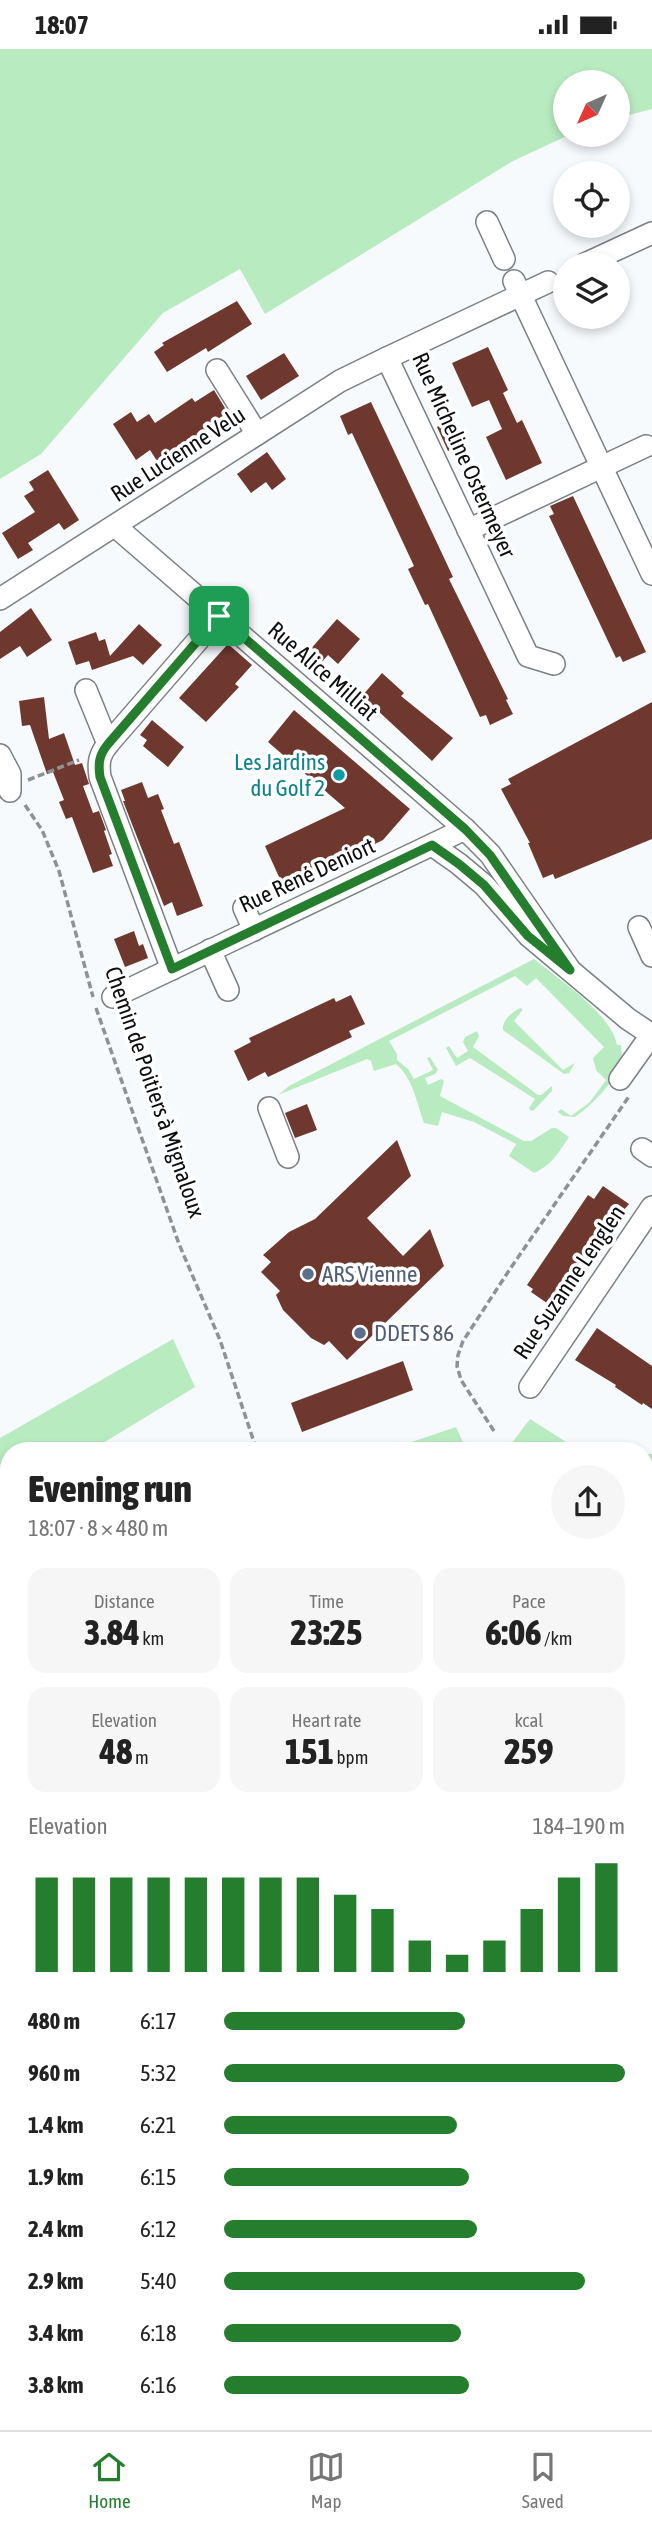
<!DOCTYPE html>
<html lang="en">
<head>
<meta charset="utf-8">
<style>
	body { margin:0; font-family:"Asap Condensed",sans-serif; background:#f6f6f6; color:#222; height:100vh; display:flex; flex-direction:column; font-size:26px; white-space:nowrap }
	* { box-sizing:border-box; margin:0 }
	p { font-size:23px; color:#767676 }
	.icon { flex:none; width:38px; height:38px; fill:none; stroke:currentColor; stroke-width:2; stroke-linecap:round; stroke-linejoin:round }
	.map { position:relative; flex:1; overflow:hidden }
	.details { position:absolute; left:0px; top:1393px; width:653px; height:989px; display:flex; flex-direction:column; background:#fff; border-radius:28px 28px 0 0; box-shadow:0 4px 10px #0003 }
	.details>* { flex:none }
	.needle { width:46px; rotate:225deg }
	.tools { position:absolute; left:553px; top:21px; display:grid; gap:14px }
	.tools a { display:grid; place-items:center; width:77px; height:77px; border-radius:50%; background:#fff; box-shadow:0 4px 10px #0003; font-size:35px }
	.pin { position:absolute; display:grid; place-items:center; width:60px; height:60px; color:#fff; margin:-30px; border-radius:14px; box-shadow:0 4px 10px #0006 }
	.round { display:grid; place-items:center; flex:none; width:74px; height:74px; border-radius:37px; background:#f6f6f6 }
	.overview { display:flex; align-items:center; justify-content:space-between; height:119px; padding:0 28px }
	h1 { font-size:38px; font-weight:800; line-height:52px }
	.stats { display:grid; grid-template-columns:repeat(3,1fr); gap:10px; height:119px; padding:7px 28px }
	.stats div { display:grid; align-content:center; border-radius:18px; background:#f6f6f6; text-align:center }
	.stats b { font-size:35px; font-weight:800 }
	.stats small { font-size:19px; font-weight:400 }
	.stats p { font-size:19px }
	.chart { height:196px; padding:14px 28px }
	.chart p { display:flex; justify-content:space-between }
	.chart svg { width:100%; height:126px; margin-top:7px; stroke:#247e2d; stroke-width:6 }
	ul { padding:0 28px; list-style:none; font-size:23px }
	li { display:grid; grid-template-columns:112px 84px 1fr; align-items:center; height:52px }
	li i { height:18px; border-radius:9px; background:#247e2d }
	.status { display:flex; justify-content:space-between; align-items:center; height:49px; padding:0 35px; background:#fff; direction:ltr }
	.status svg { height:19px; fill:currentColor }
	.menu { display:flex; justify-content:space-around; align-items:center; height:98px; border-top:2px solid #e0e0e0; background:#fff; font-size:19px; color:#767676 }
	.menu a { display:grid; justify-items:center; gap:4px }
	.menu .selected { color:#247e2d }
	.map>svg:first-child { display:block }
	.green { fill:#b9ebc0 }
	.building { fill:#6f382e }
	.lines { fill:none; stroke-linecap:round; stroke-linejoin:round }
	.minor-casing { stroke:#7d8083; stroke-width:24 }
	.path { stroke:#8f9193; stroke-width:3.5; stroke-dasharray:7 3.5; stroke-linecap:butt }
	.minor { stroke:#fff; stroke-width:21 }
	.route-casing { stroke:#fff; stroke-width:14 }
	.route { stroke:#247e2d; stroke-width:9 }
	.culture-dot { fill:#0f9aa8; stroke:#fff; stroke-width:2.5 }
	.service-dot { fill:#5c6f8a; stroke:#fff; stroke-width:2.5 }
	.labels { text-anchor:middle; stroke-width:7; stroke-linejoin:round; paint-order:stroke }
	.street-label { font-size:23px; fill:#0d0e0f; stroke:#fff }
	.culture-label { font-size:23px; fill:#0d838f; stroke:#fff; text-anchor:end }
	.service-label { font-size:23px; fill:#4e5e75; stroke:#fff; text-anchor:start }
</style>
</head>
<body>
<div class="status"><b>18:07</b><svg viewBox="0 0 49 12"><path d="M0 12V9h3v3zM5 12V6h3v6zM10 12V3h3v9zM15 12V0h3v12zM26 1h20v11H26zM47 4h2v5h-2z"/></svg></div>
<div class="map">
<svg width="652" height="2381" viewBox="0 0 652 2381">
	<rect width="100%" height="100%" fill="#f7fafd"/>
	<!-- green -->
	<g class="green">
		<polygon points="0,0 652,0 652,60 618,69 618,33 565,33 565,86 569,86 513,112 265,265 240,220 163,264 41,405 0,430"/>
		<path d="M 534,910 C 558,930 611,964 617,996 L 621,996 C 621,1001 623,1008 621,1013 C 615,1033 592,1056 575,1068 L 563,1067 L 558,1063 L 561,1060 L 571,1067 L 590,1053 L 606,1031 L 596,1021 L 593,1009 L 604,998 L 536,929 L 527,937 L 515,927 L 389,992 L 397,1005 L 397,1011 L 408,1020 L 414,1030 L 433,1021 L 427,1009 L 430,1008 L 438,1021 L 435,1025 L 425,1029 L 428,1036 L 441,1030 L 444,1032 L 440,1047 L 524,1092 L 531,1092 L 552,1079 L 556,1079 L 569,1088 C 559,1103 551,1117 534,1124 L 509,1107 L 516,1095 L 474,1073 L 442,1063 L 438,1077 L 424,1074 C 417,1055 413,1029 396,1015 L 374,1022 L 371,1012 L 367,1010 L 278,1046 L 289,1037 Z"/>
		<path d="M 520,959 L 523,960 L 514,972 L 563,1021 L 575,1014 L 569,1024 L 564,1025 L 503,981 C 502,970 512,964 520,959 Z"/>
		<polygon points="477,982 479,987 473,998 538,1046 541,1046 552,1037 552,1042 534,1061 531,1062 529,1059 535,1050 470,1009 456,1017 446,999 449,997 457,1009 468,1002 463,993 465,988"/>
		<polygon points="173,1290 195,1338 90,1402 9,1402 9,1450 0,1456 0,1389"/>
		<polygon points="530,1370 577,1400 591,1402 496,1402 511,1395"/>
		<polygon points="456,1378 467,1402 385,1402"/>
		<polygon points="644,1405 652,1405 652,1935 644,1925"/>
		<polygon points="307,2373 326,2373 324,2381 288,2381"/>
		<polygon points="331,2373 360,2373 377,2381 329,2381"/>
	</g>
	<!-- building -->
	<g class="building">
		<polygon points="237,252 252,275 208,303 206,299 167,323 154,303 164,296 162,294"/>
		<polygon points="488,298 508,341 503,344 517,374 522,371 542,414 506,431 486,388 502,380 489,351 472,358 452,314"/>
		<polygon points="284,304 299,327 261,351 246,327"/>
		<polygon points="214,341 228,364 218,370 220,373 157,412 150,401 136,411 113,375 131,363 137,373 149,365 155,374 192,349 195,353"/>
		<polygon points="371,353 453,528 449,530 508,650 506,651 513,665 490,676 486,666 480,668 428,555 425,556 408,520 414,517 352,384 348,386 340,367"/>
		<polygon points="453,370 465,394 448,402 437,378"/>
		<polygon points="267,403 286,430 272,441 266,433 251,444 237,425"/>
		<polygon points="48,421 79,471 64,481 59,474 28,494 33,501 18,510 2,484 35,463 24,447 34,441 29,433"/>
		<polygon points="573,447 646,603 623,613 620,607 616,609 549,467 554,465 550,457"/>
		<polygon points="31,559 52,591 27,608 20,597 0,610 0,583"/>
		<polygon points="337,570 360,590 338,615 328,606 322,613 309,602"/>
		<polygon points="139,575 162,596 143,616 133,607 92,621 89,612 76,616 68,593 96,583 99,592 105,590 110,607"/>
		<polygon points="228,595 252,616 235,635 239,638 206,673 179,649"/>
		<polygon points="382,624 404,644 401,647 453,689 432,712 362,647"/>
		<polygon points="44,648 49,690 64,684 75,716 82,714 89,735 83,737 93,764 99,762 106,781 104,782 112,805 109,806 113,817 93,824 72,768 66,770 59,753 64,751 53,723 47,725 30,676 22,677 19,652"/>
		<polygon points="652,653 652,790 555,830 553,825 543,829 528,794 530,794 501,740 511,735 508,730"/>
		<polygon points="294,661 410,760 383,791 284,839 265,797 345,759 268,693"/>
		<polygon points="152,671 184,698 168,718 143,697 147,691 140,686"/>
		<polygon points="142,733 148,749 158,745 164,760 161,761 174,795 179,793 203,857 177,867 172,853 164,857 123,752 125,752 121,741"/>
		<polygon points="134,882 139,897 143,895 148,909 125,918 114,890"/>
		<polygon points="351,946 365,975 349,982 352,988 268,1028 265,1023 248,1032 234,1002 251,993 249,989 334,949 336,953"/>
		<polygon points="307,1055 317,1081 295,1089 285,1064"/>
		<polygon points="397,1091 411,1127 367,1169 403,1207 430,1180 444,1217 347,1311 329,1292 324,1296 311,1289 283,1261 276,1246 280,1242 261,1223 271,1213 263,1206 289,1183 315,1170"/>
		<polygon points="603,1137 629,1155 608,1180 595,1199 598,1201 564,1246 566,1247 557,1261 531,1243 533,1240 527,1236 588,1146 594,1150"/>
		<polygon points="597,1279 652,1317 652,1360 643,1354 642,1356 615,1338 616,1336 575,1311"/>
		<polygon points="403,1312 413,1341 302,1383 291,1354"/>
	</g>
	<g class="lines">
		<!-- minor casing -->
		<g class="minor-casing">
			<g id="minor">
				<polyline points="487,173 504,210"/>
				<polyline points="585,215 652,184"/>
				<polyline points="514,232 652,525"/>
				<polyline points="548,233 387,309 528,607 554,615"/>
				<polyline points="217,321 257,385"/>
				<polyline points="115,477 465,780 490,805 570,921"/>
				<polyline points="468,481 646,397"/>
				<polyline points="0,550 340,332 387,309"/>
				<polyline points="86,641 108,695"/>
				<polyline points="0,706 10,725 10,742"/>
				<polyline points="432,796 459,815 484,836 529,887 628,970 652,986"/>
				<polyline points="244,859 254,881"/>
				<polyline points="639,878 652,907"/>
				<polyline points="210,901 228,941"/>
				<path d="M 172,920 L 100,728 C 98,714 99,706 108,695 L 219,567"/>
				<polyline points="113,948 465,780"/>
				<polyline points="620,1030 652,985"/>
				<polyline points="269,1059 288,1108"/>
				<polyline points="642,1100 652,1107"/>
				<polyline points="530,1338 652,1158"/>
				<polyline points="644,2030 652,2029"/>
				<polyline points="0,2094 9,2100"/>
				<polyline points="385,2373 397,2381"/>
				<polyline points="173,2381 177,2373"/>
				<polyline points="211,2381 228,2373"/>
			</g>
		</g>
		<!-- path -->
		<g class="path">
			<polyline points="28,731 79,711"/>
			<polyline points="25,756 42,781 59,822 93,948"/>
			<polyline points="96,959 179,1195 220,1291 257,1402"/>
			<polyline points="494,1382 461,1331 457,1317 458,1306 463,1292 510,1220 630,1046"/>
			<polyline points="644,1941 652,1951"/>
			<polyline points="327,2381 329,2373"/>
		</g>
		<!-- minor -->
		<use href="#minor" class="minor"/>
	</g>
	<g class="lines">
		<!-- route casing -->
		<g class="route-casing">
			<path id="route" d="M 219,567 L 465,780 L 490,806 L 570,921 L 528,887 L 484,836 L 459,815 L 432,796 L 172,920 L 100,728 C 98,714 99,706 108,695 Z"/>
		</g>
		<!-- route -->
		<use href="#route" class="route"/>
	</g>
	<!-- markers -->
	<circle class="culture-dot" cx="339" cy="726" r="7"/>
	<g class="service-dot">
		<circle cx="308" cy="1225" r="7"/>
		<circle cx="360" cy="1284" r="7"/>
	</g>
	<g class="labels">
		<!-- street labels -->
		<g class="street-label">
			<text transform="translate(178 405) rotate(-33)" y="8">Rue Lucienne Velu</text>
			<text transform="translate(464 406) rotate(66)" y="8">Rue Micheline Ostermeyer</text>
			<text transform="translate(323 622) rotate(41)" y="8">Rue Alice Milliat</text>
			<text transform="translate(307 826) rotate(-25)" y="8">Rue René Deniort</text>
			<text transform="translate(155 1043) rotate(71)" y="8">Chemin de Poitiers à Mignaloux</text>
			<text transform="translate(569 1233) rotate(-56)" y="8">Rue Suzanne Lenglen</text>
		</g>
		<!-- culture labels -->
		<g class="culture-label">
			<text x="325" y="721">Les Jardins<tspan x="325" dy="26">du Golf 2</tspan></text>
		</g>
		<!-- service labels -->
		<g class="service-label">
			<text x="322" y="1233">ARS Vienne</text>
			<text x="374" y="1292">DDETS 86</text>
		</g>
	</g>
</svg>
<div class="tools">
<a><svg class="needle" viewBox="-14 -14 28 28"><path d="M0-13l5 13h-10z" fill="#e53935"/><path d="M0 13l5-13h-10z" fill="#767676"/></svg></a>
<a><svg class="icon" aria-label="locate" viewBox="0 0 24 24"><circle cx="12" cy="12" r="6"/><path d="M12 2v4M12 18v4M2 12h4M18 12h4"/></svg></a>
<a><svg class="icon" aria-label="layers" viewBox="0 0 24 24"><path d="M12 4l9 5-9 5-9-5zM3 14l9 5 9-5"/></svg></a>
</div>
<div class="pin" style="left:219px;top:567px;background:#1e9e55"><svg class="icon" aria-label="arrive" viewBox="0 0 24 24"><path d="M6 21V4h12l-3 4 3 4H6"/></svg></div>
<section class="details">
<div class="overview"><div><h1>Evening run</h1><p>18:07 · 8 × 480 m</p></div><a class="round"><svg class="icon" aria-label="share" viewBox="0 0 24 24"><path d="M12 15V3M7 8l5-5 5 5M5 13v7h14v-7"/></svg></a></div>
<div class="stats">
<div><p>Distance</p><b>3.84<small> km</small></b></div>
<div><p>Time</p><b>23:25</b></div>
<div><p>Pace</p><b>6:06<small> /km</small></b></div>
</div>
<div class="stats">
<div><p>Elevation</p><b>48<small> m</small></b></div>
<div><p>Heart rate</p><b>151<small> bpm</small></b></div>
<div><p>kcal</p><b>259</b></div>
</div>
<div class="chart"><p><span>Elevation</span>184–190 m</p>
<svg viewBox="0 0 160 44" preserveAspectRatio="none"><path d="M5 44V11M15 44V11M25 44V11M35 44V11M45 44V11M55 44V11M65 44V11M75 44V11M85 44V17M95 44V22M105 44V33M115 44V38M125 44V33M135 44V22M145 44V11M155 44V6"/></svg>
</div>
<ul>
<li><b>480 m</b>6:17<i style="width:60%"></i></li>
<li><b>960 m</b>5:32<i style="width:100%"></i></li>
<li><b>1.4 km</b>6:21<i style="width:58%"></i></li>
<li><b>1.9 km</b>6:15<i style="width:61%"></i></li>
<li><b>2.4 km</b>6:12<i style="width:63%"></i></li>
<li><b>2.9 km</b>5:40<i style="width:90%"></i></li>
<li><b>3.4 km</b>6:18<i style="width:59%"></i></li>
<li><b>3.8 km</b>6:16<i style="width:61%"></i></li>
</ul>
</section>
</div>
<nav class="menu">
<a class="selected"><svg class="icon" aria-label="home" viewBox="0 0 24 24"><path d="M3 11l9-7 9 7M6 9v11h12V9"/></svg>Home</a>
<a><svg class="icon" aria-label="map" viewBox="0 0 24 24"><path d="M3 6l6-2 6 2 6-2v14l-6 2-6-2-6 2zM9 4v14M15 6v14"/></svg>Map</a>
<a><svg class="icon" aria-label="saved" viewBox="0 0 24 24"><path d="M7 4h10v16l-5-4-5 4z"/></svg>Saved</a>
</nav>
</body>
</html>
